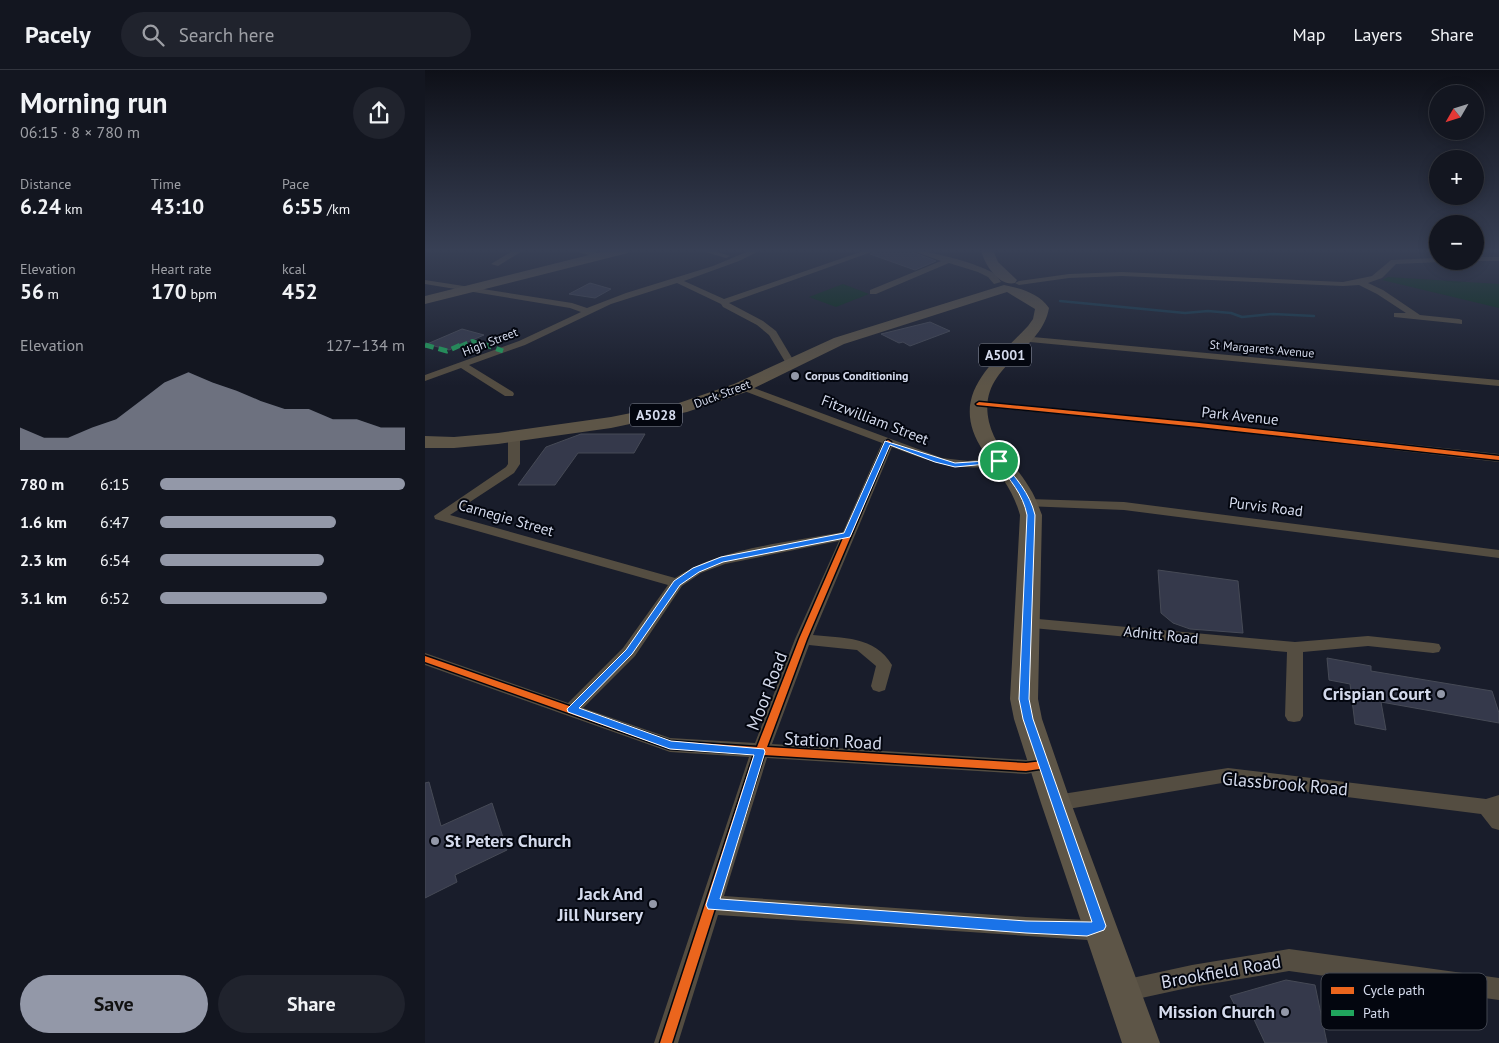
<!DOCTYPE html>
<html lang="en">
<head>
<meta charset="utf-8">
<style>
	body { margin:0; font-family:"PT Sans",sans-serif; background:#20232d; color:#f1f3f6; height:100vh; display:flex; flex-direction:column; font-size:19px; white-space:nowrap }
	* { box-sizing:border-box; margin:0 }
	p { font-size:16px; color:#9d9fa5 }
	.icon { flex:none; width:28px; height:28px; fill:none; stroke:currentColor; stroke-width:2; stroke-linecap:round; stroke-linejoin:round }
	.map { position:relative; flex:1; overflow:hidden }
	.side { display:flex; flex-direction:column; background:#131620; width:425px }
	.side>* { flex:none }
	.needle { width:32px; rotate:231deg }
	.buttons { position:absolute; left:1004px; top:15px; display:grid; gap:10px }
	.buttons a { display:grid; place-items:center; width:55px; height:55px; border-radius:50%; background:#131620; box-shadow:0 2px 12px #0003,0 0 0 1px #32353e; font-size:25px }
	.pin { position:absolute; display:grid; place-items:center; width:42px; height:42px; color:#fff; margin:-21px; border:2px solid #fff; border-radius:50%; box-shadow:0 1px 5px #0007 }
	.round { display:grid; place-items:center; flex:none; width:52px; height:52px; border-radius:26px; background:#20232d }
	.head { display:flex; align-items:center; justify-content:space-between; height:85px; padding:0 20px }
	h1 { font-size:28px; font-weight:800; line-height:38px }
	.metrics { display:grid; grid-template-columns:repeat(3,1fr); gap:8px; height:85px; padding:5px 20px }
	.metrics div { display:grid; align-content:center }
	.metrics b { font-size:21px; font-weight:800 }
	.metrics small { font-size:14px; font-weight:400 }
	.metrics p { font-size:14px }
	.chart { height:140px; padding:10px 20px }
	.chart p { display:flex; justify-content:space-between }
	.chart svg { width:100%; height:90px; margin-top:5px; fill:#9398a8; opacity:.7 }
	.action { display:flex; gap:10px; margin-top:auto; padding:10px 20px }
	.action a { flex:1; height:58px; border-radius:30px; background:#9398a8; color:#111; font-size:20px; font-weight:800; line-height:58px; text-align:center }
	.action a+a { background:#20232d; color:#f1f3f6 }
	ul { padding:0 20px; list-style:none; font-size:16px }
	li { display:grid; grid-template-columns:80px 60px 1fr; align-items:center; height:38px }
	li i { height:12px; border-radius:6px; background:#9398a8 }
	header { display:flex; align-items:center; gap:30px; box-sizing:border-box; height:70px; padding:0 25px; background:#131620; border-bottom:1px solid #32353e }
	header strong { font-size:24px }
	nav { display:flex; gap:28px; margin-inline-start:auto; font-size:18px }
	.search { width:350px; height:45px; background:#20232d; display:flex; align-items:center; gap:12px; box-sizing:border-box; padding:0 18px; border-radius:28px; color:#9d9fa5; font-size:19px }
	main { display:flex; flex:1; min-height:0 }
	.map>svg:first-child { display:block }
	.green { fill:#032d16 }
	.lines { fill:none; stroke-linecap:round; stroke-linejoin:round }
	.stream { stroke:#143c4f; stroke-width:2.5 }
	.building { fill:#35394b; stroke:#464a56 }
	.minor { fill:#544d41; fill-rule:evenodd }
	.primary { fill:#5d5547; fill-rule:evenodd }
	.quiet-far1 { stroke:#20a55d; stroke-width:4; stroke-dasharray:8 4; stroke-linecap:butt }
	.quiet { stroke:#20a55d; stroke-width:5; stroke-dasharray:9 5; stroke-linecap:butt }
	.cycleway-casing { stroke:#03060f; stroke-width:3 }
	.cycleway { fill:#eb651d; fill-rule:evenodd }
	.route { fill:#1a73e8; stroke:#fff; fill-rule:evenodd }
	.poi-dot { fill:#9398a8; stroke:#03060f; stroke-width:2 }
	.labels { text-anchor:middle; stroke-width:4; stroke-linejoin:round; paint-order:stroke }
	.far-street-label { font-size:12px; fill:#d4daec; stroke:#03060f }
	.far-poi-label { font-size:12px; font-weight:bold; fill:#d4daec; stroke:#03060f; text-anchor:start }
	.shield { fill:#03060f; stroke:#959aaa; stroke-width:1 }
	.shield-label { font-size:14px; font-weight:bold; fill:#d4daec }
	.street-label { font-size:15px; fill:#d4daec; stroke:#03060f }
	.near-street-label { font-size:18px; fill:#d4daec; stroke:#03060f }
	.near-poi-label { font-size:18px; font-weight:bold; fill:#d4daec; stroke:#03060f; text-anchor:end }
	.key { fill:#03060f; stroke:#424651; stroke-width:1 }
	.key-label { font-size:14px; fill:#d4daec }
</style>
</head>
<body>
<header>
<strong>Pacely</strong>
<div class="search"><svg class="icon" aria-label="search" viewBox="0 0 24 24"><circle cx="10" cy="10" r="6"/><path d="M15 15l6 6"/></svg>Search here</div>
<nav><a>Map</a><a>Layers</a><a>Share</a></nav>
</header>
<main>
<section class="side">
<div class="head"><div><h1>Morning run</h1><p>06:15 · 8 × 780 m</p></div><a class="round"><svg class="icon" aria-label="share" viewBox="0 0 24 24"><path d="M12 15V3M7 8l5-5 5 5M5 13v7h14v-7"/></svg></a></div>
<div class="metrics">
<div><p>Distance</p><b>6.24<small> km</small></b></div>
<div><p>Time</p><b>43:10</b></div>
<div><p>Pace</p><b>6:55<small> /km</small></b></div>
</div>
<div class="metrics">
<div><p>Elevation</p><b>56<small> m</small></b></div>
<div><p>Heart rate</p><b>170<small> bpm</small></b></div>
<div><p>kcal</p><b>452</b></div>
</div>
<div class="chart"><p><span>Elevation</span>127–134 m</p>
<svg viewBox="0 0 160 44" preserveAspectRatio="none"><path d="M0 44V33L10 38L20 38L30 33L40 29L50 20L60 11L70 6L80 11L90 15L100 20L110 24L120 24L130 29L140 29L150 33L160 33V44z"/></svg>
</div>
<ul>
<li><b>780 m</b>6:15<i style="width:100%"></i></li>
<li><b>1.6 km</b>6:47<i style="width:72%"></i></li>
<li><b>2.3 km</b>6:54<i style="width:67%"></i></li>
<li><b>3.1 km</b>6:52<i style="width:68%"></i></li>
</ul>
<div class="action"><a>Save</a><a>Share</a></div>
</section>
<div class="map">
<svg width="1074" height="973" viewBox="0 0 1074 973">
	<rect width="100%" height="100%" fill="#191d2b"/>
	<!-- green -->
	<g class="green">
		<polygon points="963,207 1074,214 1074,238 957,210"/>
		<polygon points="418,214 444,224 411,237 384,227"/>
	</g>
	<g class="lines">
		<!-- stream -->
		<polyline class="stream" points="635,231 760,243 783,241 806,243 817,247 848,244 889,246"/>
	</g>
	<!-- building -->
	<g class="building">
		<polygon points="454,180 482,180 511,191 490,200 445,184"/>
		<polygon points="165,213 186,219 170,228 144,224"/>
		<polygon points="505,252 525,261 485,276 478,272 474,273 456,264"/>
		<polygon points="37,259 59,265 24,280 2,274"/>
		<polygon points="156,364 220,364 209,383 153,383 130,415 93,415 121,377"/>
		<polygon points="733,500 813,511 818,563 765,559 748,553 736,543"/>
		<polygon points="902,588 946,596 946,601 1067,621 1074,643 1074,653 956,632 961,660 930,654 925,614 904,610"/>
		<polygon points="4,712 16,756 67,733 82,780 30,805 32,812 0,828 0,713"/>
		<polygon points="861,910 890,915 902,973 840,973 825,941 814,943 805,926"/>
	</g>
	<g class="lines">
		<!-- minor -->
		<g class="minor">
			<polygon points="89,180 99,180 73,196 66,194"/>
			<polygon points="145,180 166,180 179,186 175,188"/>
			<polygon points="273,180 286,180 305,186 301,188"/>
			<polygon points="326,180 336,180 314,191 259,211 299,229 441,180 452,180 304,233 338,251 351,261 370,293 368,295 362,295 344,265 332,255 298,237 296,234 252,213 186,234 100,275 44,295 88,322 89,324 88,326 80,326 36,298 0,311 0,305 94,271 156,242 145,238 0,214 0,210 147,233 162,238 201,223 288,196"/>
			<path d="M 485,180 C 502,180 555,194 568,203 C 571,205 574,209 576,212 L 569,214 L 563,207 L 553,202 L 524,193 L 451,224 L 445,224 L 445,220 L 516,191 Z"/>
			<rect x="1050" y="187" width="24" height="4"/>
			<polygon points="1012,188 1012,191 1015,192 971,194 957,208 943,213 958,220 995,245 1034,249 1037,250 1037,254 969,247 969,243 981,243 952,224 934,215 918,216 697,206 644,208 594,215 590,213 594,211 644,204 697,202 918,212 947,206 966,190"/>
			<polygon points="597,266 1074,310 1074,316 594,271 594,267"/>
			<path d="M 318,314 L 517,388 L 543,391 L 573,387 L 579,391 L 577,394 C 537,404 504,391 467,377 L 388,565 C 417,568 450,566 467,595 L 460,620 L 454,622 L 448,620 L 446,616 L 451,596 L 432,580 L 384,575 L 347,674 L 601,690 L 618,688 L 624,690 L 627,695 L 624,700 L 601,704 L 342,688 L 299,826 L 601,847 L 662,850 L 675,846 L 683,849 L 686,856 L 683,863 L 662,870 L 293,845 L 253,973 L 229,973 L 324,687 L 245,682 L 0,595 L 0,583 L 143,633 L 198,578 L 243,515 L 10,449 L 9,446 L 81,397 L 83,394 L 83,366 L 89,363 L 95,366 L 95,394 L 89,403 L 25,445 L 250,508 C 294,478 365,472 418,462 L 457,373 L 314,319 L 313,317 ZM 414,471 L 370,569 L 330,673 L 245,668 L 158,638 L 210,586 L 257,516 L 276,503 L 300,494 Z"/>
			<polygon points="554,331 774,352 1074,384 1074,392 774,358 550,336 549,334"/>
			<polygon points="604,429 699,432 1074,480 1074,488 699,440 600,436 598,433"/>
			<polygon points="602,548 870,572 943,566 1008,573 1014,574 1016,578 1014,582 1008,583 943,576 878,582 878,646 875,651 869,652 863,651 860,646 862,582 597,557 594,553 597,549"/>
			<polygon points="803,698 1061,729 1074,725 1074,760 1067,758 1056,744 803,712 631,741 624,739 622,733 624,727 631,725"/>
			<polygon points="864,879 1074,908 1074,930 864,901 767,917 698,932 690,929 687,921 690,913 698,910 767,895"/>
		</g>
		<!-- primary -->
		<g class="primary">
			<polygon points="184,180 205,180 203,183 0,234 0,226"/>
			<path d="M 556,180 L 568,180 L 573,192 L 592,210 L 590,213 C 574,217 559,194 556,180 Z"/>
			<path d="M 579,215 C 595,218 614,223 624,238 C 616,284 551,295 564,352 C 570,378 591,395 604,417 C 610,426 613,435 617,445 L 613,629 L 617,649 L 646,733 L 735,973 L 697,973 L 616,733 L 589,649 L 585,629 L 595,445 C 588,420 574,403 559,382 C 521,326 567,294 603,256 L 608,249 L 610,239 L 582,222 L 419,274 L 321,322 L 262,342 L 186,358 L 73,374 L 29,378 L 0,378 L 0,366 L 29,367 L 73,363 L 186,347 L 251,334 L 309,314 L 409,268 Z"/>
		</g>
		<!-- quiet-far1 -->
		<g class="quiet-far1">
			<polyline points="0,275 2,276"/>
			<polyline points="35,276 47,271 62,276"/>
		</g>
		<!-- quiet -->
		<g class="quiet">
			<polyline points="58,274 78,281"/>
			<polyline points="0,275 22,281 38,274"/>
		</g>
		<!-- cycleway casing -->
		<g class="cycleway-casing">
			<g id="cycleway">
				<polygon points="554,332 774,353 1074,386 1074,390 774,357 552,335 551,334"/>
				<polygon points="463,370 466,372 382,569 342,677 601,693 618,691 621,692 623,695 621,698 601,701 339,685 247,973 235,973 329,684 245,679 0,592 0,586 245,671 332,677 374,569 460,372"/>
			</g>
		</g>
		<!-- cycleway -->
		<use href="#cycleway" class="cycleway"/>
	</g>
	<!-- sky -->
	<linearGradient id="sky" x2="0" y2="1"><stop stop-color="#0e1018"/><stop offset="0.57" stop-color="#384055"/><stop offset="1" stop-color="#384055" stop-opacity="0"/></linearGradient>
	<rect width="1074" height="316" fill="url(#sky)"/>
	<!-- route -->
	<path class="route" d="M 460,371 L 530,393 L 576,390 C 590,407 605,423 610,445 L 604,629 L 608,649 L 681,856 L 679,860 L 662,866 L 601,863 L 283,839 L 281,835 L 329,685 L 245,679 L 143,642 L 142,639 L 201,580 L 249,511 L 268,498 L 296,487 L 419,463 ZM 465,375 L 510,392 L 530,397 L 572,393 C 585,410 598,424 602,445 L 594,629 L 598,649 L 667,852 L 601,851 L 295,829 L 340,682 L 339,679 L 246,671 L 154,638 L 207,584 L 255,515 L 274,502 L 298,492 L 425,467 Z"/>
	<!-- markers -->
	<g class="poi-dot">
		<circle cx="370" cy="306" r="5"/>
		<circle cx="1016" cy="624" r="5"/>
		<circle cx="10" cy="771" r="5"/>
		<circle cx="228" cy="834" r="5"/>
		<circle cx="860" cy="942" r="5"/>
	</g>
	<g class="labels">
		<!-- far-street labels -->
		<g class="far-street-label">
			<text transform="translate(65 272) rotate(-21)" y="4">High Street</text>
			<text transform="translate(837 279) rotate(5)" y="4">St Margarets Avenue</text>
			<text transform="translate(297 324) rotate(-21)" y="4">Duck Street</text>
		</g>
		<!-- far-poi labels -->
		<g class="far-poi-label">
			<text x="380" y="310">Corpus Conditioning</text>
		</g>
		<!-- shield labels -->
		<g class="shield">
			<rect x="554" y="273.5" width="52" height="23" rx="4"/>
			<rect x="205" y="333.5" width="52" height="23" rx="4"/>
		</g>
		<g class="shield-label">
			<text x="580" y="290">A5001</text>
			<text x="231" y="350">A5028</text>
		</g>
		<!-- street labels -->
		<g class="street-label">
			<text transform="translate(815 346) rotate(6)" y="5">Park Avenue</text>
			<text transform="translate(450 350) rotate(21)" y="5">Fitzwilliam Street</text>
			<text transform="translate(841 437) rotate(7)" y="5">Purvis Road</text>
			<text transform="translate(81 448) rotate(16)" y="5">Carnegie Street</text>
			<text transform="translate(736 565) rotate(6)" y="5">Adnitt Road</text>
		</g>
		<!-- near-street labels -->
		<g class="near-street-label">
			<text transform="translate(342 621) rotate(-69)" y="6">Moor Road</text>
			<text transform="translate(408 671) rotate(3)" y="6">Station Road</text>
			<text transform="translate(860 714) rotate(5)" y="6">Glassbrook Road</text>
			<text transform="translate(796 902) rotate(-10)" y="6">Brookfield Road</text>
		</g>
		<!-- near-poi labels -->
		<g class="near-poi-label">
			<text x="1006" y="630">Crispian Court</text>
			<text x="20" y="777" text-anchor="start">St Peters Church</text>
			<text x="218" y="830">Jack And<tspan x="218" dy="21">Jill Nursery</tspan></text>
			<text x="850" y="948">Mission Church</text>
		</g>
	</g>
	<!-- legend -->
	<rect x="896" y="903" width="166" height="57" rx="8" class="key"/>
	<rect x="906" y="917" width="23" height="7" fill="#eb651d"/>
	<rect x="906" y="940" width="23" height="6" fill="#20a55d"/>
	<g class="key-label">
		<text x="938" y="925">Cycle path</text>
		<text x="938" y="948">Path</text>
	</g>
</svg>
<div class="buttons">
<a><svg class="needle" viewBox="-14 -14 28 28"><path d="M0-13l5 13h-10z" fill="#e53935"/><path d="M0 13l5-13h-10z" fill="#9d9fa5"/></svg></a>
<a>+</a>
<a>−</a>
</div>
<div class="pin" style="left:574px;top:391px;background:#1e9e55"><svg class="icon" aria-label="arrive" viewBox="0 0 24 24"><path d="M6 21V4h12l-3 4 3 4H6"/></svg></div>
</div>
</main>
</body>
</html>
